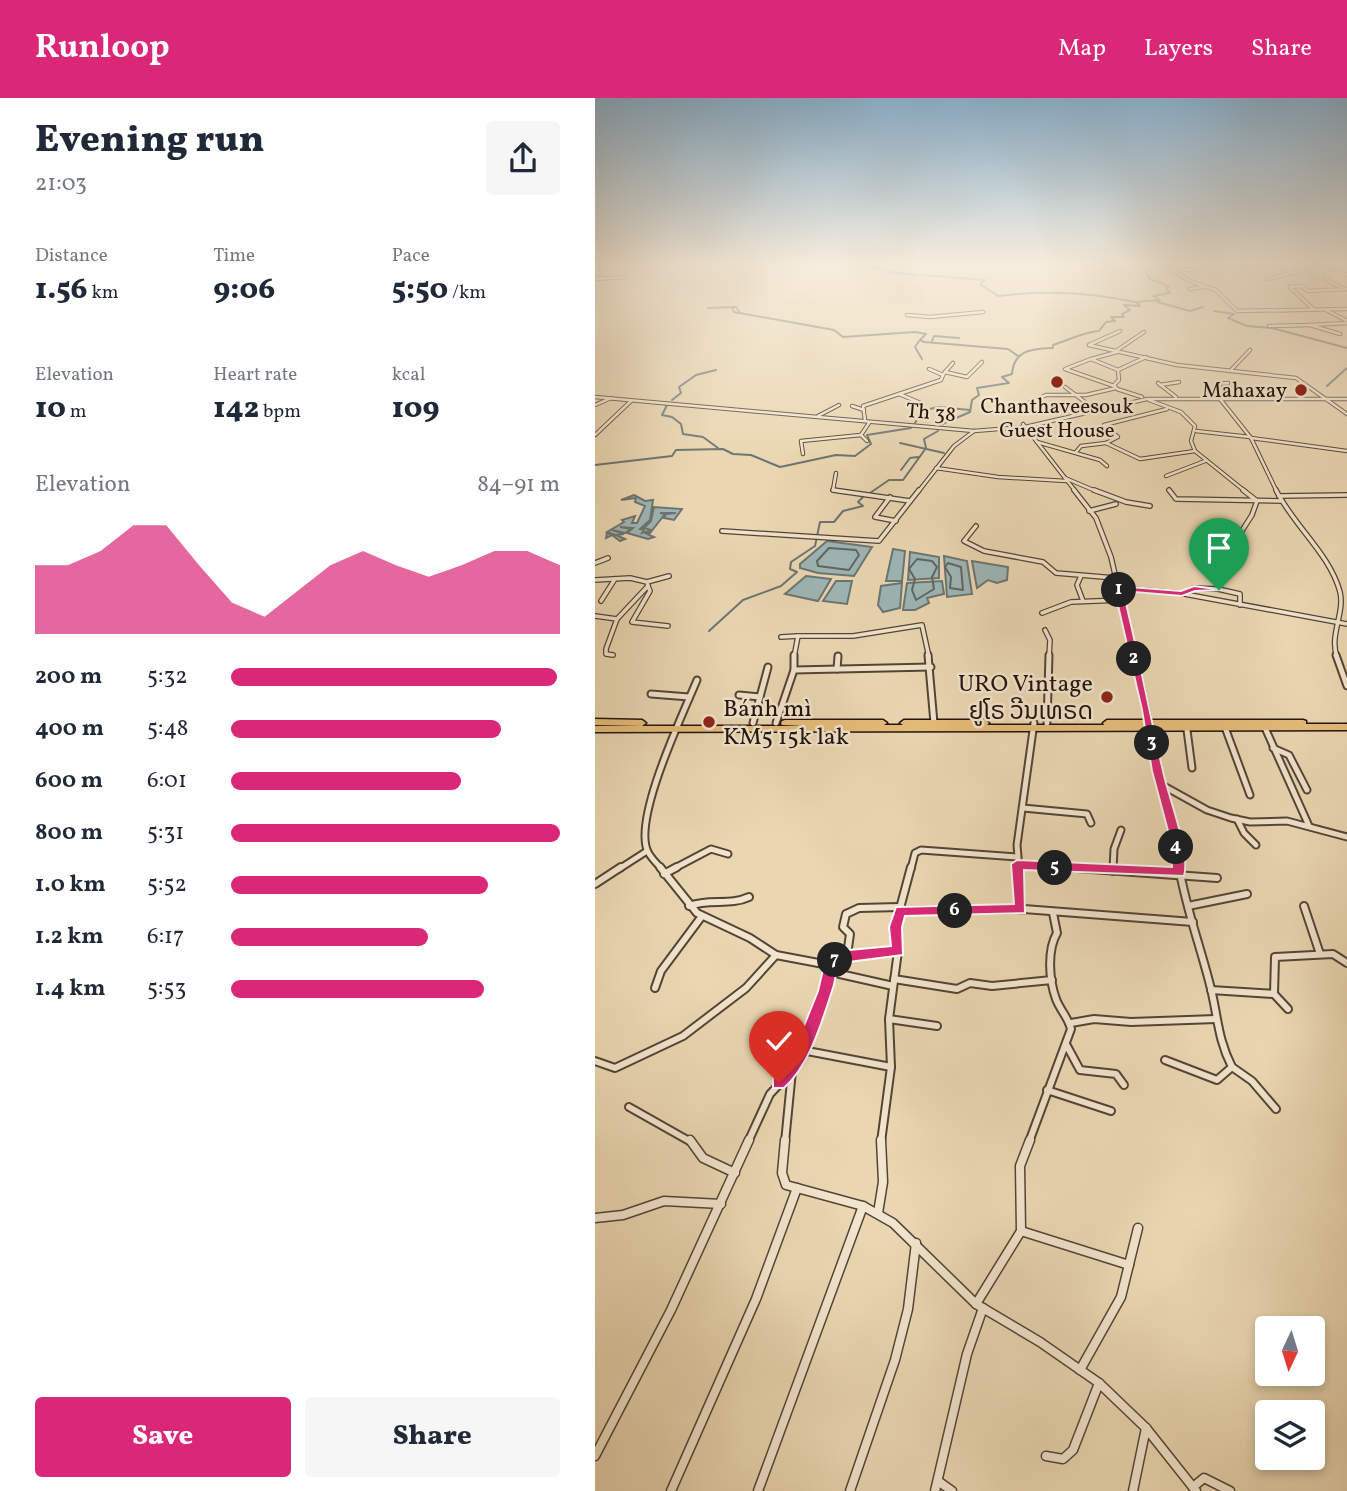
<!DOCTYPE html>
<html lang="en">
<head>
<meta charset="utf-8">
<style>
	body { margin:0; font-family:Vollkorn,"Noto Sans Lao",serif; background:#f6f6f7; color:#1f2937; height:100vh; display:flex; flex-direction:column; font-size:26px; white-space:nowrap }
	* { box-sizing:border-box; margin:0 }
	p { font-size:23px; color:#747a83 }
	.icon { flex:none; width:38px; height:38px; fill:none; stroke:currentColor; stroke-width:2; stroke-linecap:round; stroke-linejoin:round }
	.map { position:relative; flex:1; overflow:hidden }
	.sheet { display:flex; flex-direction:column; background:#fff; width:595px }
	.sheet>* { flex:none }
	.needle { width:46px; rotate:184deg }
	.tools { position:absolute; left:660px; top:1218px; display:grid; gap:14px }
	.tools a { display:grid; place-items:center; width:70px; height:70px; border-radius:7px; background:#fff; box-shadow:0 4px 10px #0003; font-size:35px }
	.pin { position:absolute; display:grid; place-items:center; width:60px; height:60px; color:#fff; margin:-72px -30px; border-radius:50% 50% 50% 0; rotate:-45deg; box-shadow:0 0 7px #0007 }
	.pin .icon { rotate:45deg }
	.km { position:absolute; width:35px; height:35px; margin:-18px; border-radius:50%; background:#222; color:#fff; font-size:19px; line-height:35px; text-align:center }
	.round { display:grid; place-items:center; flex:none; width:74px; height:74px; border-radius:7px; background:#f6f6f7 }
	.overview { display:flex; align-items:center; justify-content:space-between; height:119px; padding:0 35px }
	h1 { font-size:38px; font-weight:800; line-height:52px }
	.figures { display:grid; grid-template-columns:repeat(3,1fr); gap:10px; height:119px; padding:7px 35px }
	.figures div { display:grid; align-content:center }
	.figures b { font-size:30px; font-weight:800 }
	.figures small { font-size:19px; font-weight:400 }
	.figures p { font-size:19px }
	.chart { height:196px; padding:14px 35px }
	.chart p { display:flex; justify-content:space-between }
	.chart svg { width:100%; height:126px; margin-top:7px; fill:#db2777; opacity:.7 }
	.primary-button { display:flex; gap:14px; margin-top:auto; padding:14px 35px }
	.primary-button a { flex:1; height:80px; border-radius:7px; background:#db2777; color:#fff; font-size:28px; font-weight:800; line-height:80px; text-align:center }
	.primary-button a+a { background:#f6f6f7; color:#1f2937 }
	ul { padding:0 35px; list-style:none; font-size:23px }
	li { display:grid; grid-template-columns:112px 84px 1fr; align-items:center; height:52px }
	li i { height:18px; border-radius:9px; background:#db2777 }
	header { display:flex; align-items:center; gap:42px; box-sizing:border-box; height:98px; padding:0 35px; background:#db2777; color:#fff }
	header strong { font-size:33px }
	nav { display:flex; gap:38px; margin-inline-start:auto; font-size:24px }
	main { display:flex; flex:1; min-height:0 }
	.map>svg:first-child { display:block }
	.water { fill:#9db7b7; stroke:#6c7573; stroke-width:2 }
	.lines { fill:none; stroke-linecap:round; stroke-linejoin:round }
	.shore { stroke:#606562; stroke-width:2 }
	.stream { stroke:#6c7573; stroke-width:2 }
	.minor-far4-casing { stroke:#544436; stroke-width:4.5 }
	.minor-far3-casing { stroke:#544436; stroke-width:6 }
	.minor-far2-casing { stroke:#544436; stroke-width:9 }
	.minor-far1-casing { stroke:#544436; stroke-width:10 }
	.minor-casing { stroke:#544436; stroke-width:11 }
	.highway-casing { stroke:#22130d; stroke-width:3 }
	.minor-far4 { stroke:#f1e5cd; stroke-width:2.5 }
	.minor-far3 { stroke:#f1e5cd; stroke-width:3.5 }
	.minor-far2 { stroke:#f1e5cd; stroke-width:5 }
	.minor-far1 { stroke:#f1e5cd; stroke-width:6 }
	.minor { stroke:#f1e5cd; stroke-width:8 }
	.highway { fill:#e5bc79; fill-rule:evenodd }
	.route { fill:#db2777; stroke:#fff; stroke-width:2 }
	.poi-dot { fill:#8f2418; stroke:#f1e5cd; stroke-width:2.5 }
	.labels { text-anchor:middle; stroke-width:5; stroke-linejoin:round; paint-order:stroke }
	.far-poi-label { font-size:21px; fill:#22130d; stroke:#f1e5cd; text-anchor:end }
	.far-street-label { font-size:21px; fill:#22130d; stroke:#f1e5cd }
	.poi-label { font-size:24px; fill:#22130d; stroke:#f1e5cd; text-anchor:end }
</style>
</head>
<body>
<header>
<strong>Runloop</strong>
<nav><a>Map</a><a>Layers</a><a>Share</a></nav>
</header>
<main>
<section class="sheet">
<div class="overview"><div><h1>Evening run</h1><p>21:03</p></div><a class="round"><svg class="icon" aria-label="share" viewBox="0 0 24 24"><path d="M12 15V3M7 8l5-5 5 5M5 13v7h14v-7"/></svg></a></div>
<div class="figures">
<div><p>Distance</p><b>1.56<small> km</small></b></div>
<div><p>Time</p><b>9:06</b></div>
<div><p>Pace</p><b>5:50<small> /km</small></b></div>
</div>
<div class="figures">
<div><p>Elevation</p><b>10<small> m</small></b></div>
<div><p>Heart rate</p><b>142<small> bpm</small></b></div>
<div><p>kcal</p><b>109</b></div>
</div>
<div class="chart"><p><span>Elevation</span>84–91 m</p>
<svg viewBox="0 0 160 44" preserveAspectRatio="none"><path d="M0 44V20L10 20L20 15L30 6L40 6L50 20L60 33L70 38L80 29L90 20L100 15L110 20L120 24L130 20L140 15L150 15L160 20V44z"/></svg>
</div>
<ul>
<li><b>200 m</b>5:32<i style="width:99%"></i></li>
<li><b>400 m</b>5:48<i style="width:82%"></i></li>
<li><b>600 m</b>6:01<i style="width:70%"></i></li>
<li><b>800 m</b>5:31<i style="width:100%"></i></li>
<li><b>1.0 km</b>5:52<i style="width:78%"></i></li>
<li><b>1.2 km</b>6:17<i style="width:60%"></i></li>
<li><b>1.4 km</b>5:53<i style="width:77%"></i></li>
</ul>
<div class="primary-button"><a>Save</a><a>Share</a></div>
</section>
<div class="map">
<svg width="752" height="1393" viewBox="0 0 752 1393">
	<rect width="100%" height="100%" fill="#ead7b2"/>
	<filter id="stains"><feTurbulence type="fractalNoise" baseFrequency=".00286" numOctaves="4"/><feColorMatrix values="0 0 0 0 .2 0 0 0 0 .09 0 0 0 0 .02 0 0 0 .5 -.17"/></filter>
	<radialGradient id="worn" r=".72"><stop offset=".6" stop-color="#630" stop-opacity="0"/><stop offset="1" stop-color="#630" stop-opacity=".3"/></radialGradient>
	<!-- water -->
	<g class="water">
		<polygon points="39,397 50,403 58,402 55,422 45,431 49,432 47,435 56,432 49,430 56,423 59,409 87,411 79,422 69,420 71,416 81,415 65,415 70,416 55,435 50,435 59,439 53,441 32,435 38,430 25,429 36,431 30,435 17,432 29,436 21,437 30,441 25,443 17,437 11,440 12,435 20,437 12,434 29,424 27,422 40,418 37,425 42,425 50,408 40,404 41,400 26,402"/>
		<polygon points="232,443 277,449 259,478 223,475 205,470 205,466"/>
		<polygon points="298,451 310,453 307,483 291,483"/>
		<polygon points="315,454 344,459 344,480 313,482"/>
		<polygon points="349,458 372,463 377,496 352,499"/>
		<polygon points="377,463 413,469 412,482 402,485 393,482 382,490"/>
		<polygon points="211,478 236,481 223,503 190,496"/>
		<polygon points="241,483 257,483 252,506 228,503"/>
		<polygon points="347,483 349,496 332,500 334,505 320,512 308,512 312,485"/>
		<polygon points="307,485 305,510 288,514 283,507 286,488"/>
	</g>
	<g class="lines">
		<!-- shore -->
		<g class="shore">
			<polygon points="234,450 261,452 264,457 254,472 223,468 222,463"/>
			<polygon points="322,461 337,463 342,469 337,479 339,491 321,502 317,492 320,481 314,471"/>
			<polygon points="353,465 366,469 368,492 355,490 356,479 350,469"/>
		</g>
		<!-- stream -->
		<g class="stream">
			<path d="M 253,164 L 301,175 L 390,182 L 385,186 L 403,198 C 451,192 493,194 540,204"/>
			<polyline points="562,204 595,213 608,209"/>
			<polyline points="137,209 139,214 239,232 248,239 320,234 331,236 325,242 329,244 413,251 423,258"/>
			<polyline points="113,210 141,209 144,213"/>
			<polyline points="619,213 639,216 633,220 652,228 677,230 752,250"/>
			<polyline points="324,243 320,249 327,261"/>
			<polyline points="337,243 339,238 364,240"/>
			<polyline points="732,288 752,270"/>
			<polyline points="77,302 86,295 84,289 101,277 121,272"/>
			<polyline points="72,307 67,317 77,319 86,326 88,336 108,339 123,350"/>
			<polyline points="320,325 327,313 343,309 375,312"/>
			<path d="M 345,327 L 375,314 L 377,302 L 384,297 L 382,290 L 414,285 L 407,279 L 417,276 C 419,251 438,251 458,250 L 458,247 C 474,242 488,234 504,233 L 511,224 L 520,223 L 516,219 L 529,219 L 527,216 L 535,212 L 529,207 L 545,208 L 541,204 L 565,202 L 558,198 L 575,195 L 571,191 L 574,188 L 555,181 L 550,172 L 533,164"/>
			<polyline points="305,345 349,355"/>
			<polyline points="0,367 77,358 81,352 128,351 138,356 156,357 185,369 241,357 260,358 276,346 272,337 316,330"/>
			<polyline points="306,372 315,360 323,359"/>
			<polyline points="275,395 294,382 308,382 331,350 329,341 343,333"/>
			<polyline points="114,533 148,502 186,488 202,474 195,471 196,464 220,448 225,424 239,424 248,413 268,408 263,404 268,399"/>
		</g>
		<!-- minor-far4 casing -->
		<g class="minor-far4-casing">
			<g id="minor-far4">
				<polyline points="561,164 597,184 621,192 642,213 752,211"/>
				<polyline points="592,164 604,168"/>
				<polyline points="647,164 659,167 672,164"/>
				<polyline points="730,165 752,177"/>
				<polyline points="566,166 581,164"/>
				<polyline points="686,170 696,173"/>
				<polyline points="577,173 601,171 625,164"/>
				<polyline points="704,173 720,179"/>
				<polyline points="642,174 659,167"/>
				<polyline points="0,178 7,173"/>
				<polyline points="0,181 31,179"/>
				<polyline points="673,181 733,166"/>
				<polyline points="730,181 748,190"/>
				<polyline points="695,189 706,188 713,193 752,191"/>
				<polyline points="695,189 718,211"/>
				<polyline points="595,191 610,189"/>
				<polyline points="731,212 752,223"/>
				<polyline points="312,217 335,219 388,214"/>
				<polyline points="674,228 716,227"/>
				<polyline points="745,236 715,227 752,225"/>
				<polyline points="494,247 582,267 701,280 752,316"/>
				<polyline points="494,247 525,233"/>
				<polyline points="521,253 549,234"/>
				<polyline points="522,254 496,261 523,272"/>
				<polyline points="496,261 470,271 519,288"/>
				<polyline points="635,273 655,252"/>
				<polyline points="350,274 358,265"/>
				<polyline points="348,277 350,274 372,279 387,264"/>
				<polyline points="563,285 581,299"/>
				<polyline points="565,287 584,284"/>
				<polyline points="470,289 498,310"/>
				<polyline points="304,296 328,306"/>
				<polyline points="0,299 379,333 430,329 552,301 752,301"/>
				<polyline points="547,299 522,291 519,287 524,282 523,272 551,259"/>
				<polyline points="628,299 630,295 621,286 633,285"/>
				<polyline points="625,301 656,340 682,394"/>
				<polyline points="554,302 586,314 600,328 596,343 600,353 651,394"/>
				<polyline points="0,307 16,300"/>
				<polyline points="257,308 269,312"/>
				<polyline points="572,311 509,327 523,339 511,345 545,361 600,353"/>
				<polyline points="447,312 441,315 425,309 451,297 491,297 521,290"/>
				<polyline points="223,318 244,307"/>
				<polyline points="270,322 268,308 346,282 348,277 334,271"/>
				<polyline points="428,326 481,394"/>
				<polyline points="601,333 655,339"/>
				<polyline points="0,337 36,303"/>
				<polyline points="656,340 752,353"/>
				<polyline points="272,343 266,337 274,325"/>
				<polyline points="442,344 505,362 512,368"/>
				<polyline points="481,354 486,348 511,345"/>
				<polyline points="208,356 206,343 266,337"/>
				<polyline points="341,370 403,379 471,383"/>
				<polyline points="241,375 238,392 250,394"/>
				<polyline points="571,378 610,363"/>
				<polyline points="470,380 503,394"/>
				<polyline points="323,394 359,348 379,333"/>
			</g>
		</g>
		<!-- minor-far3 casing -->
		<g class="minor-far3-casing">
			<g id="minor-far3">
				<polyline points="238,392 315,403"/>
				<polyline points="479,392 501,420 516,459 539,559"/>
				<polyline points="499,392 531,404 555,408"/>
				<polyline points="574,392 581,401 687,403"/>
				<path d="M 681,392 C 698,427 735,456 745,494 C 750,515 734,537 742,559"/>
				<polyline points="684,398 752,397"/>
				<polyline points="295,399 280,419 301,423"/>
				<polyline points="494,413 521,406"/>
				<polyline points="381,428 369,443 389,453 448,464 461,475 520,480"/>
				<polyline points="127,433 284,443 324,392"/>
				<polyline points="0,465 13,460"/>
				<polyline points="486,478 482,487 488,503"/>
				<polyline points="0,482 35,480 52,484 53,488 22,521 11,551 11,556 18,557"/>
				<polyline points="52,484 74,478"/>
				<polyline points="53,488 55,493 37,524 73,528"/>
				<polyline points="523,490 584,495 752,526"/>
				<polyline points="587,496 599,490 623,491"/>
				<polyline points="6,503 20,481"/>
				<polyline points="645,507 645,496 623,491 634,453 657,417 662,403 648,392"/>
				<polyline points="447,515 476,504 526,502"/>
				<polyline points="0,518 22,521"/>
				<polyline points="450,532 455,542 454,559"/>
				<polyline points="186,539 203,538"/>
				<polyline points="199,559 203,538 258,538 327,527 334,559"/>
			</g>
		</g>
		<!-- minor-far2 casing -->
		<g class="minor-far2-casing">
			<g id="minor-far2">
				<polyline points="333,557 339,625"/>
				<polyline points="539,557 585,771"/>
				<polyline points="741,557 752,588"/>
				<polyline points="242,571 243,558"/>
				<polyline points="199,572 336,569"/>
				<polyline points="56,596 94,599"/>
				<polyline points="144,597 165,599"/>
				<polyline points="158,625 173,569"/>
				<polyline points="181,625 199,572 199,557"/>
				<polyline points="452,625 454,557"/>
				<polyline points="592,632 597,670"/>
				<polyline points="631,632 655,697"/>
				<polyline points="671,632 714,728"/>
				<polyline points="678,650 694,657 712,692"/>
				<polyline points="567,687 612,712 636,720 655,724 692,723 752,739"/>
				<polyline points="428,710 492,716 496,725"/>
				<polyline points="642,721 649,735 661,747"/>
				<polyline points="422,767 504,771"/>
				<polyline points="24,771 52,753"/>
				<path d="M 67,771 C 62,766 56,760 53,754 C 37,722 88,616 102,582"/>
				<polyline points="78,771 116,751 133,756"/>
				<polyline points="316,771 320,755 326,752 422,759"/>
				<polyline points="424,771 422,747 439,625"/>
				<polyline points="518,771 519,751 526,732"/>
			</g>
		</g>
		<!-- minor-far1 casing -->
		<g class="minor-far1-casing">
			<g id="minor-far1">
				<polyline points="65,769 102,815 155,840 181,857 234,867"/>
				<polyline points="423,769 426,811"/>
				<polyline points="468,769 622,780"/>
				<polyline points="518,773 518,769"/>
				<polyline points="69,776 82,769"/>
				<polyline points="0,786 26,769"/>
				<path d="M 94,808 C 114,800 135,808 154,799"/>
				<polyline points="593,808 652,796"/>
				<polyline points="709,808 725,856"/>
				<polyline points="306,813 429,811 598,824"/>
				<polyline points="252,857 255,836 248,829 251,816 264,810 305,809"/>
				<polyline points="234,867 258,856 303,853"/>
				<polyline points="236,874 298,888"/>
				<polyline points="299,881 362,891 375,885 397,888 457,882"/>
				<polyline points="60,890 66,873 107,818"/>
				<polyline points="616,892 679,896 680,859 738,856 752,865"/>
				<polyline points="679,896 693,911"/>
				<polyline points="294,921 342,928"/>
				<polyline points="476,925 499,921 536,924 621,921"/>
				<polyline points="472,948 485,972 521,976 529,987"/>
				<polyline points="207,952 296,969"/>
				<path d="M 570,962 L 622,982 L 637,969 C 623,942 623,920 616,891 C 606,850 591,811 584,769"/>
				<polyline points="0,963 20,970 88,938 151,890 181,857"/>
				<polyline points="637,969 657,983 681,1011"/>
				<polyline points="452,992 516,1013"/>
				<polyline points="34,1009 96,1044"/>
				<polyline points="153,1044 175,996 198,972 209,951 227,903 234,867"/>
				<polyline points="190,1044 197,973"/>
				<polyline points="286,1044 296,969 294,921 303,853 300,829 316,769"/>
				<path d="M 434,1044 L 476,931 C 473,919 465,912 461,901 C 454,882 452,852 462,835 L 458,815"/>
			</g>
		</g>
		<!-- minor casing -->
		<g class="minor-casing">
			<g id="minor">
				<polyline points="95,1042 108,1060 140,1075"/>
				<polyline points="190,1042 187,1075 191,1087 268,1108 298,1125 381,1206 445,1244 504,1285 551,1330 601,1393"/>
				<polyline points="283,1115 288,1084 286,1042"/>
				<polyline points="0,1120 28,1117 69,1103 126,1106"/>
				<polyline points="426,1133 534,1167"/>
				<polyline points="381,1206 426,1133 425,1068 435,1042"/>
				<polyline points="485,1272 526,1199 543,1130"/>
				<polyline points="0,1358 76,1212 154,1042"/>
				<polyline points="451,1358 468,1361 478,1352 504,1285"/>
				<polyline points="343,1383 357,1393"/>
				<polyline points="598,1389 609,1380 635,1393"/>
				<polyline points="76,1393 161,1201 202,1090"/>
				<polyline points="163,1393 268,1108"/>
				<polyline points="255,1393 300,1262 313,1211 321,1145"/>
				<polyline points="340,1393 372,1256 388,1210"/>
				<polyline points="538,1393 551,1330"/>
			</g>
		</g>
		<!-- highway casing -->
		<g class="highway-casing">
			<g id="highway">
				<polygon points="0,621 47,622 51,625 47,628 0,627"/>
				<polygon points="190,622 288,622 292,625 289,627 308,627 305,625 309,622 390,622 394,625 392,627 509,627 508,625 512,622 708,622 711,623 711,626 752,626 752,632 0,634 0,628 210,628 187,627 186,625 187,623"/>
			</g>
		</g>
		<!-- minor-far4 -->
		<use href="#minor-far4" class="minor-far4"/>
		<!-- minor-far3 -->
		<use href="#minor-far3" class="minor-far3"/>
		<!-- minor-far2 -->
		<use href="#minor-far2" class="minor-far2"/>
		<!-- minor-far1 -->
		<use href="#minor-far1" class="minor-far1"/>
		<!-- minor -->
		<use href="#minor" class="minor"/>
		<!-- highway -->
		<use href="#highway" class="highway"/>
	</g>
	<!-- sky -->
	<linearGradient id="sky" x2="0" y2="1"><stop stop-color="#8ab5d4"/><stop offset="0.46" stop-color="#f6eddc"/><stop offset="1" stop-color="#f6eddc" stop-opacity="0"/></linearGradient>
	<rect width="752" height="359" fill="url(#sky)"/>
	<!-- route -->
	<path class="route" d="M 523,488 L 586,493 L 599,488 L 628,492 L 600,493 L 587,498 L 528,493 C 543,553 554,613 568,673 C 573,698 596,755 589,778 L 429,772 L 430,815 L 310,818 L 307,829 L 308,857 L 246,865 C 240,870 241,882 238,890 C 227,923 215,967 189,990 L 178,990 L 178,980 L 192,968 L 200,950 L 223,893 L 230,863 L 243,853 L 296,848 L 294,829 L 301,809 L 419,806 L 416,766 L 422,762 L 577,769 L 573,733 L 557,673 L 547,612 L 519,490 Z"/>
	<!-- markers -->
	<g class="poi-dot">
		<circle cx="462" cy="284" r="7"/>
		<circle cx="706" cy="292" r="7"/>
		<circle cx="512" cy="599" r="7"/>
		<circle cx="114" cy="624" r="7"/>
	</g>
	<g class="labels">
		<!-- far-poi labels -->
		<g class="far-poi-label">
			<text x="692" y="299">Mahaxay</text>
			<text x="462" y="315" text-anchor="middle">Chanthaveesouk<tspan x="462" dy="24">Guest House</tspan></text>
		</g>
		<!-- far-street labels -->
		<g class="far-street-label">
			<text transform="translate(336 314) rotate(5)" y="7">Th 38</text>
		</g>
		<!-- poi labels -->
		<g class="poi-label">
			<text x="498" y="593">URO Vintage<tspan x="498" dy="28">ຢູໂຣ ວີນເທຣດ</tspan></text>
			<text x="128" y="618" text-anchor="start">Bánh mì<tspan x="128" dy="28">KM5 15k lak</tspan></text>
		</g>
	</g>
	<rect width="100%" height="100%" filter="url(#stains)"/>
	<rect width="100%" height="100%" fill="url(#worn)"/>
</svg>
<div class="tools">
<a><svg class="needle" viewBox="-14 -14 28 28"><path d="M0-13l5 13h-10z" fill="#e53935"/><path d="M0 13l5-13h-10z" fill="#747a83"/></svg></a>
<a><svg class="icon" aria-label="layers" viewBox="0 0 24 24"><path d="M12 4l9 5-9 5-9-5zM3 14l9 5 9-5"/></svg></a>
</div>
<div class="pin" style="left:624px;top:492px;background:#1e9e55"><svg class="icon" aria-label="arrive" viewBox="0 0 24 24"><path d="M6 21V4h12l-3 4 3 4H6"/></svg></div>
<div class="pin" style="left:184px;top:985px;background:#d93025"><svg class="icon" aria-label="check" viewBox="0 0 24 24"><path d="M5 12l5 5 9-10"/></svg></div>
<b class="km" style="left:524px;top:492px">1</b>
<b class="km" style="left:539px;top:561px">2</b>
<b class="km" style="left:557px;top:645px">3</b>
<b class="km" style="left:581px;top:749px">4</b>
<b class="km" style="left:460px;top:770px">5</b>
<b class="km" style="left:360px;top:813px">6</b>
<b class="km" style="left:240px;top:862px">7</b>
</div>
</main>
</body>
</html>
